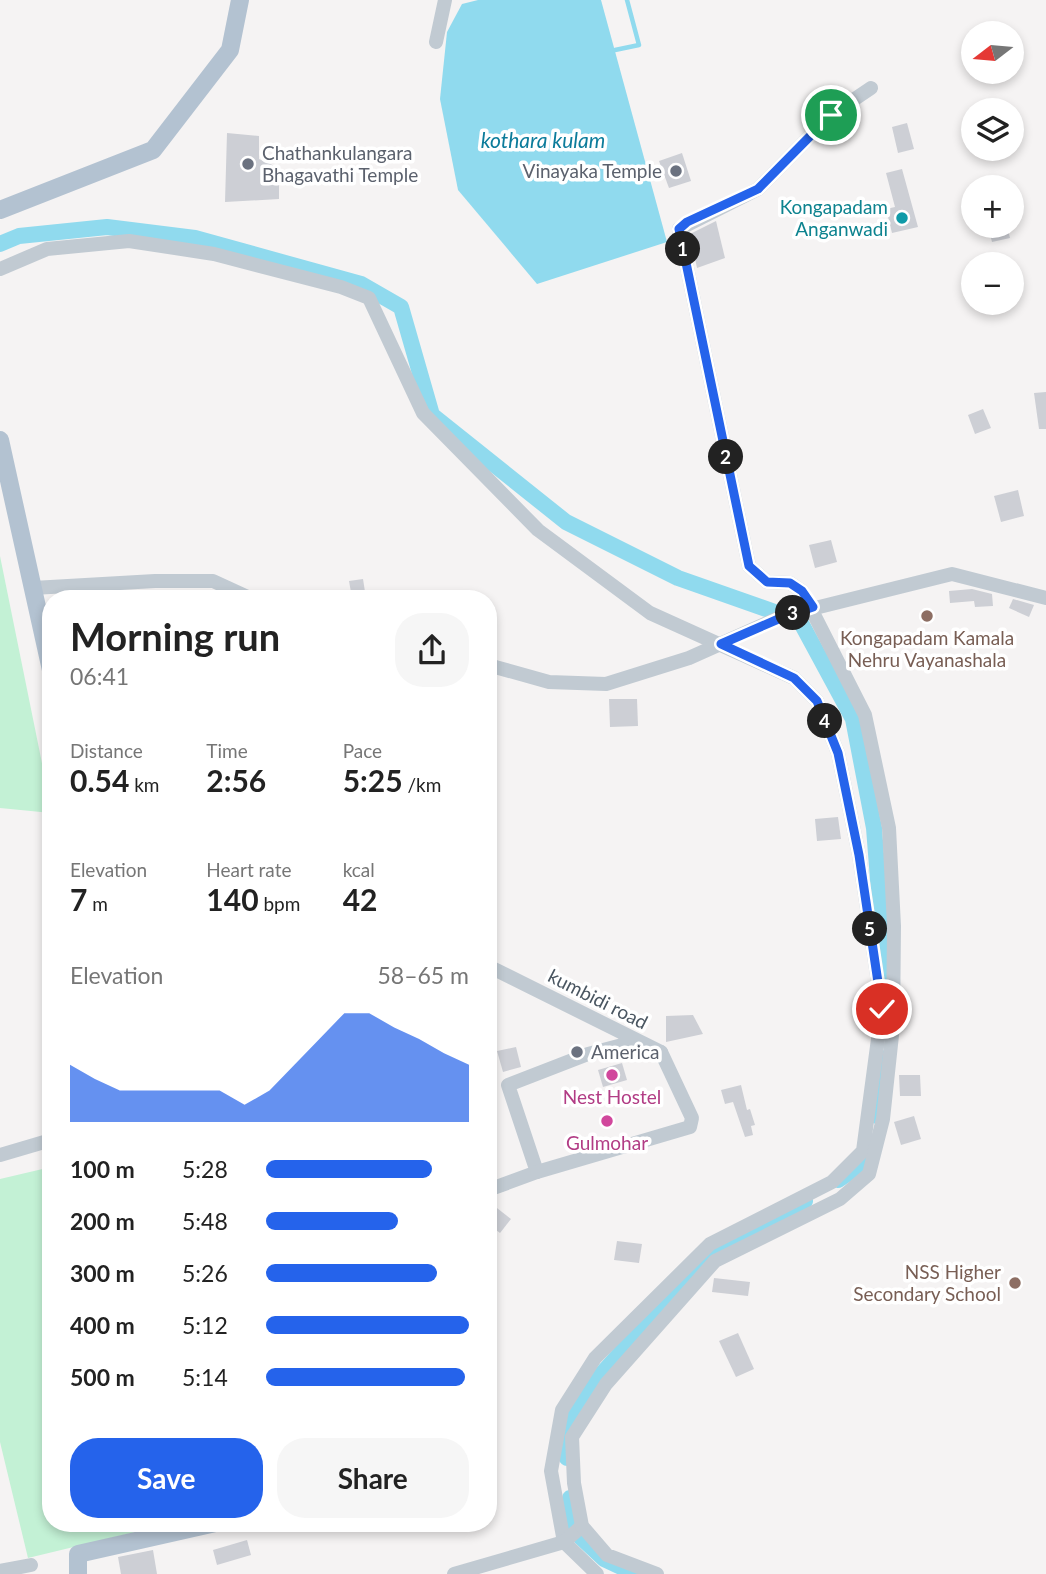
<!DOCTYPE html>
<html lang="en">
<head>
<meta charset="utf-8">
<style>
	body { margin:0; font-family:Lato,sans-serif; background:#f6f6f6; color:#222; height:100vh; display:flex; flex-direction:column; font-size:26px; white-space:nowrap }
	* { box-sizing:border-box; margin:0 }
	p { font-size:23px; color:#767676 }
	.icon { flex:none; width:38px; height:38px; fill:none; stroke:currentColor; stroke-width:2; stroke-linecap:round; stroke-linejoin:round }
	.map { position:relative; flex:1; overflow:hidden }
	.side { position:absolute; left:42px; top:590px; width:455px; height:942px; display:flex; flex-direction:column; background:#fff; border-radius:28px; box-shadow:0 4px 10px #0003 }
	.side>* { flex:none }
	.needle { width:46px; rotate:254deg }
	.controls { position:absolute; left:961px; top:21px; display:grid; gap:14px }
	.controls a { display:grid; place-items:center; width:63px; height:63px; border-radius:50%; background:#fff; box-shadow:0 4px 10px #0003; font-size:35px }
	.pin { position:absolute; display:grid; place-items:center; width:60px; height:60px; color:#fff; margin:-30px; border:4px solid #fff; border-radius:50%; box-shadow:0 2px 7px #0007 }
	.km { position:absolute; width:35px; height:35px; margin:-18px; border-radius:50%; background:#222; color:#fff; font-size:19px; line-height:35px; text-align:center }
	.round { display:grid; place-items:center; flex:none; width:74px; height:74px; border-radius:28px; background:#f6f6f6 }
	.summary { display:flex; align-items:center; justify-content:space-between; height:119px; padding:0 28px }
	h1 { font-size:38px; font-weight:700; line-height:52px }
	.metrics { display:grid; grid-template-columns:repeat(3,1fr); gap:10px; height:119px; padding:7px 28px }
	.metrics div { display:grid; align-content:center }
	.metrics b { font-size:30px; font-weight:700 }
	.metrics small { font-size:19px; font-weight:400 }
	.metrics p { font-size:19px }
	.chart { height:196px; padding:14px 28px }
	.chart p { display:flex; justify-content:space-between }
	.chart svg { width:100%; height:126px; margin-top:7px; fill:#2563eb; opacity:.7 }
	.action { display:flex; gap:14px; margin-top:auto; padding:14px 28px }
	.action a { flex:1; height:80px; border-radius:28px; background:#2563eb; color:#fff; font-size:28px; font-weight:700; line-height:80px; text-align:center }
	.action a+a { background:#f6f6f6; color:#222 }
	ul { padding:0 28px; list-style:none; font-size:23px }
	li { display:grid; grid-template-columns:112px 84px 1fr; align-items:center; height:52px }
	li i { height:18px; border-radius:9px; background:#2563eb }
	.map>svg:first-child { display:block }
	.green { fill:#c3f1d5 }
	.water { fill:#90daee }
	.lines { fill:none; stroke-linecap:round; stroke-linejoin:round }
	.stream { stroke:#90daee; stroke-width:4.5 }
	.canal { stroke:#90daee; stroke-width:16 }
	.building { fill:#cdcfd5 }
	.minor { stroke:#c1cad2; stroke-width:14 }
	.major { stroke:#b3c2d1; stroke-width:18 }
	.route-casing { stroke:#fff; stroke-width:14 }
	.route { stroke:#2563eb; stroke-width:9 }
	.worship-dot { fill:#6b7280; stroke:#fff; stroke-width:2.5 }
	.culture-dot { fill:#0f9aa8; stroke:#fff; stroke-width:2.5 }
	.education-dot { fill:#8d6e63; stroke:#fff; stroke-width:2.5 }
	.hotel-dot { fill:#d1479c; stroke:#fff; stroke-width:2.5 }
	.labels { text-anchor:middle; stroke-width:7; stroke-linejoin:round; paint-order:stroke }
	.worship-label { font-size:19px; fill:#5b616d; stroke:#fff; text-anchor:start }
	.culture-label { font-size:19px; fill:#0d838f; stroke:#fff; text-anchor:end }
	.education-label { font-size:19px; fill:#785e54; stroke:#fff }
	.street-label { font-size:19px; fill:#4a5661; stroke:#fff }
	.hotel-label { font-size:19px; fill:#b23c85; stroke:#fff }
	.water-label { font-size:21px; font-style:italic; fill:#0c7c9b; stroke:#fff }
</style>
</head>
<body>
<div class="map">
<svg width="1046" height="1574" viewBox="0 0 1046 1574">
	<rect width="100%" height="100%" fill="#f5f3f3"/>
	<!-- green -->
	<g class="green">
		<polygon points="0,556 45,778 51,793 51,813 0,808"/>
		<polygon points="51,1167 51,1522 173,1523 28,1558 0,1442 0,1179"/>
	</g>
	<!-- water -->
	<polygon class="water" points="478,0 601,0 667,242 537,284 458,190 440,99 447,32 462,4"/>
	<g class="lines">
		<!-- stream -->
		<polyline class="stream" points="615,50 639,45 627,0"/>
		<!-- canal -->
		<g class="canal">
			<polyline points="0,244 19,236 107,227 195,238 361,284 401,307 432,415 566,522 678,578 800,621 853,719 874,828 886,983 885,1007"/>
			<polyline points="877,1116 881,1058"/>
			<polyline points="838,1180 865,1162 871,1144"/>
			<polyline points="567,1458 565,1426 596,1380 710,1254 805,1201"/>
			<polyline points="570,1498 575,1532 604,1559 636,1574"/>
		</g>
	</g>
	<!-- building -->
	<g class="building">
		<polygon points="907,123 914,149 898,153 892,127"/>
		<polygon points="227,133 259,136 259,159 279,168 279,199 225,202"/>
		<polygon points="682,153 691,181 669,188 659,161"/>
		<polygon points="902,169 918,227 892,233 886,209 895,207 886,173"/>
		<polygon points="716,221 725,258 697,268 690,234"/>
		<polygon points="988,226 1007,226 1010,238 992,242"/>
		<polygon points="1046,392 1046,429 1039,429 1034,393"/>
		<polygon points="983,409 991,428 975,434 968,415"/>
		<polygon points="1018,490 1024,516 1001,522 994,496"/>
		<polygon points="831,540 837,562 815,568 809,545"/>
		<polygon points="363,579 366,598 352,598 349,581"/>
		<polygon points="972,589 992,594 993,606 975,607 974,601 950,603 949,591"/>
		<polygon points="1013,599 1034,605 1029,617 1009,608"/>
		<polygon points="609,699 637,699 638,726 610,727"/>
		<polygon points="838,817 841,839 817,841 815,819"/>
		<polygon points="693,1015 703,1034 666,1042 666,1016"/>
		<polygon points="516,1047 521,1067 503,1072 497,1051"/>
		<polygon points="622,1063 627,1080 603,1087 598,1070"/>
		<polygon points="899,1075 920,1075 921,1096 900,1096"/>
		<polygon points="741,1085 747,1110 750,1109 755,1125 751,1126 753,1135 745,1137 733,1102 725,1104 721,1090"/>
		<polygon points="914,1116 921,1139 901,1145 894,1122"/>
		<polygon points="488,1201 511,1219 500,1233 488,1224"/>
		<polygon points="617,1241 642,1244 639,1263 614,1260"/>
		<polygon points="714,1278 750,1282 748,1296 712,1292"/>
		<polygon points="738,1333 754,1369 736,1377 719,1341"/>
		<polygon points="247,1540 251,1555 217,1565 213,1550"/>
		<polygon points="153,1550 157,1574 121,1574 118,1557"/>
	</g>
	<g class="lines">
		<!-- minor -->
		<g class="minor">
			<polyline points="436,42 445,0"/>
			<polyline points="0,269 47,249 129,241 214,254 341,287 369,298 423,413 538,530 650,613 794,678 817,701 838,753 859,855 882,1009 863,1151 832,1182 710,1244 595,1358 562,1410 551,1471 564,1542 597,1574"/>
			<polyline points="33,588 155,581 213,581 250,598"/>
			<polyline points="488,665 549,682 606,684 689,658 783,616 952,574 1046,598"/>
			<polyline points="488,679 493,666"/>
			<polyline points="488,966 661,1052 626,1044 588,1054 508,1085 537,1172 488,1190"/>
			<polyline points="0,1155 51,1140"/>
			<polyline points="537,1172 690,1127 692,1118 661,1052"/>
			<polyline points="0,1571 31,1565"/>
			<polyline points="454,1574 564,1542 582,1526"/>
			<polyline points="657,1574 607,1555 582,1526 574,1483 572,1437 606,1384 715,1261 840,1199 869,1174 883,1119 893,1026 894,926 889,828 865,715 802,591 790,583 767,582 749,566 679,229 758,189 831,115 871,88"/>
		</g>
		<!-- major -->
		<g class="major">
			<polyline points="0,210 153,150 230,50 240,0"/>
			<polyline points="0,440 51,670"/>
			<polyline points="78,1574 78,1554 220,1522"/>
		</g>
	</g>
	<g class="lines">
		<!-- route casing -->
		<g class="route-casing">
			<polyline id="route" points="831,115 758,189 687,222 679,229 749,566 767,582 790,583 802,591 813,607 783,617 721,644 794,678 817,701 838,753 859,855 882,1009"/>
		</g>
		<!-- route -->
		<use href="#route" class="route"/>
	</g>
	<!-- markers -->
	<g class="worship-dot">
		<circle cx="248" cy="164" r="7"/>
		<circle cx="676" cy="171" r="7"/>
		<circle cx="577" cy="1052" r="7"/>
	</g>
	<circle class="culture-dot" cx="902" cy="218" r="7"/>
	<g class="education-dot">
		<circle cx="927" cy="616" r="7"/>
		<circle cx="1015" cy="1283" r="7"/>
	</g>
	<g class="hotel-dot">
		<circle cx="612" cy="1075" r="7"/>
		<circle cx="607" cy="1121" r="7"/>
	</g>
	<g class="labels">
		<!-- worship labels -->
		<g class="worship-label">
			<text x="262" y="160">Chathankulangara<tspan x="262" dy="22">Bhagavathi Temple</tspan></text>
			<text x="662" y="178" text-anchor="end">Vinayaka Temple</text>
			<text x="591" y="1059">America</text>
		</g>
		<!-- culture labels -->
		<g class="culture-label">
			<text x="888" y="214">Kongapadam<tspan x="888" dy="22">Anganwadi</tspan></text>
		</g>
		<!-- education labels -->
		<g class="education-label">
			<text x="927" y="645">Kongapadam Kamala<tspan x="927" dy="22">Nehru Vayanashala</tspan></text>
			<text x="1001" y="1279" text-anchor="end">NSS Higher<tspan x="1001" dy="22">Secondary School</tspan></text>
		</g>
		<!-- street labels -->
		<g class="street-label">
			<text transform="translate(598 999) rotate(27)" y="7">kumbidi road</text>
		</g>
		<!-- hotel labels -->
		<g class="hotel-label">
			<text x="612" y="1104">Nest Hostel</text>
			<text x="607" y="1150">Gulmohar</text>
		</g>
		<!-- water labels -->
		<g class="water-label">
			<text x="543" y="148">kothara kulam</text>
		</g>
	</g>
</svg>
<div class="controls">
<a><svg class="needle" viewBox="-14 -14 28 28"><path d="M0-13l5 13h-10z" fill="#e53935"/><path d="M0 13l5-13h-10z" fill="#767676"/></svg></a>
<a><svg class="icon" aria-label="layers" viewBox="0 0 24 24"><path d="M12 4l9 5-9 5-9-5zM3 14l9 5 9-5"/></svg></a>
<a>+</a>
<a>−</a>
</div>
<div class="pin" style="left:831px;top:115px;background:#1e9e55"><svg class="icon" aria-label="arrive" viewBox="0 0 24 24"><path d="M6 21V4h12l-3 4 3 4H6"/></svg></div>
<div class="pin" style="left:882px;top:1009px;background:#d93025"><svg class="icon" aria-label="check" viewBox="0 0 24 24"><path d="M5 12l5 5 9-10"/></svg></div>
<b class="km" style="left:683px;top:249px">1</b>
<b class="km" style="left:726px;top:457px">2</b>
<b class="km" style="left:793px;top:613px">3</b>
<b class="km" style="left:825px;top:721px">4</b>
<b class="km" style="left:870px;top:929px">5</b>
<section class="side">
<div class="summary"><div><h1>Morning run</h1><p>06:41</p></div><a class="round"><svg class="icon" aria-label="share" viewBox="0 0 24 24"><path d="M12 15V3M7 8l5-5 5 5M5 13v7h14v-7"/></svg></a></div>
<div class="metrics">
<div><p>Distance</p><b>0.54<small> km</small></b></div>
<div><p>Time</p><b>2:56</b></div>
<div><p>Pace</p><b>5:25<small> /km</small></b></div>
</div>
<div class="metrics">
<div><p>Elevation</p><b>7<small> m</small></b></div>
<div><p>Heart rate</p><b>140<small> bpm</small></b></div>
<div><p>kcal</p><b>42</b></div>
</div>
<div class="chart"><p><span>Elevation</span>58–65 m</p>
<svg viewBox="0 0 160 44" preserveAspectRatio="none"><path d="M0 44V24L10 29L20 33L30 33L40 33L50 33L60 33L70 38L80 33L90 24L100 15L110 6L120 6L130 11L140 15L150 20L160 24V44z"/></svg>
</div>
<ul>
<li><b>100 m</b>5:28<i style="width:82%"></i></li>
<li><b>200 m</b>5:48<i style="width:65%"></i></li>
<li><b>300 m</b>5:26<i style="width:84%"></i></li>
<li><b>400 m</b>5:12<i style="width:100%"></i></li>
<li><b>500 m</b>5:14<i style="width:98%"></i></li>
</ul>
<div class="action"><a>Save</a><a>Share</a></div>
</section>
</div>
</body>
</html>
